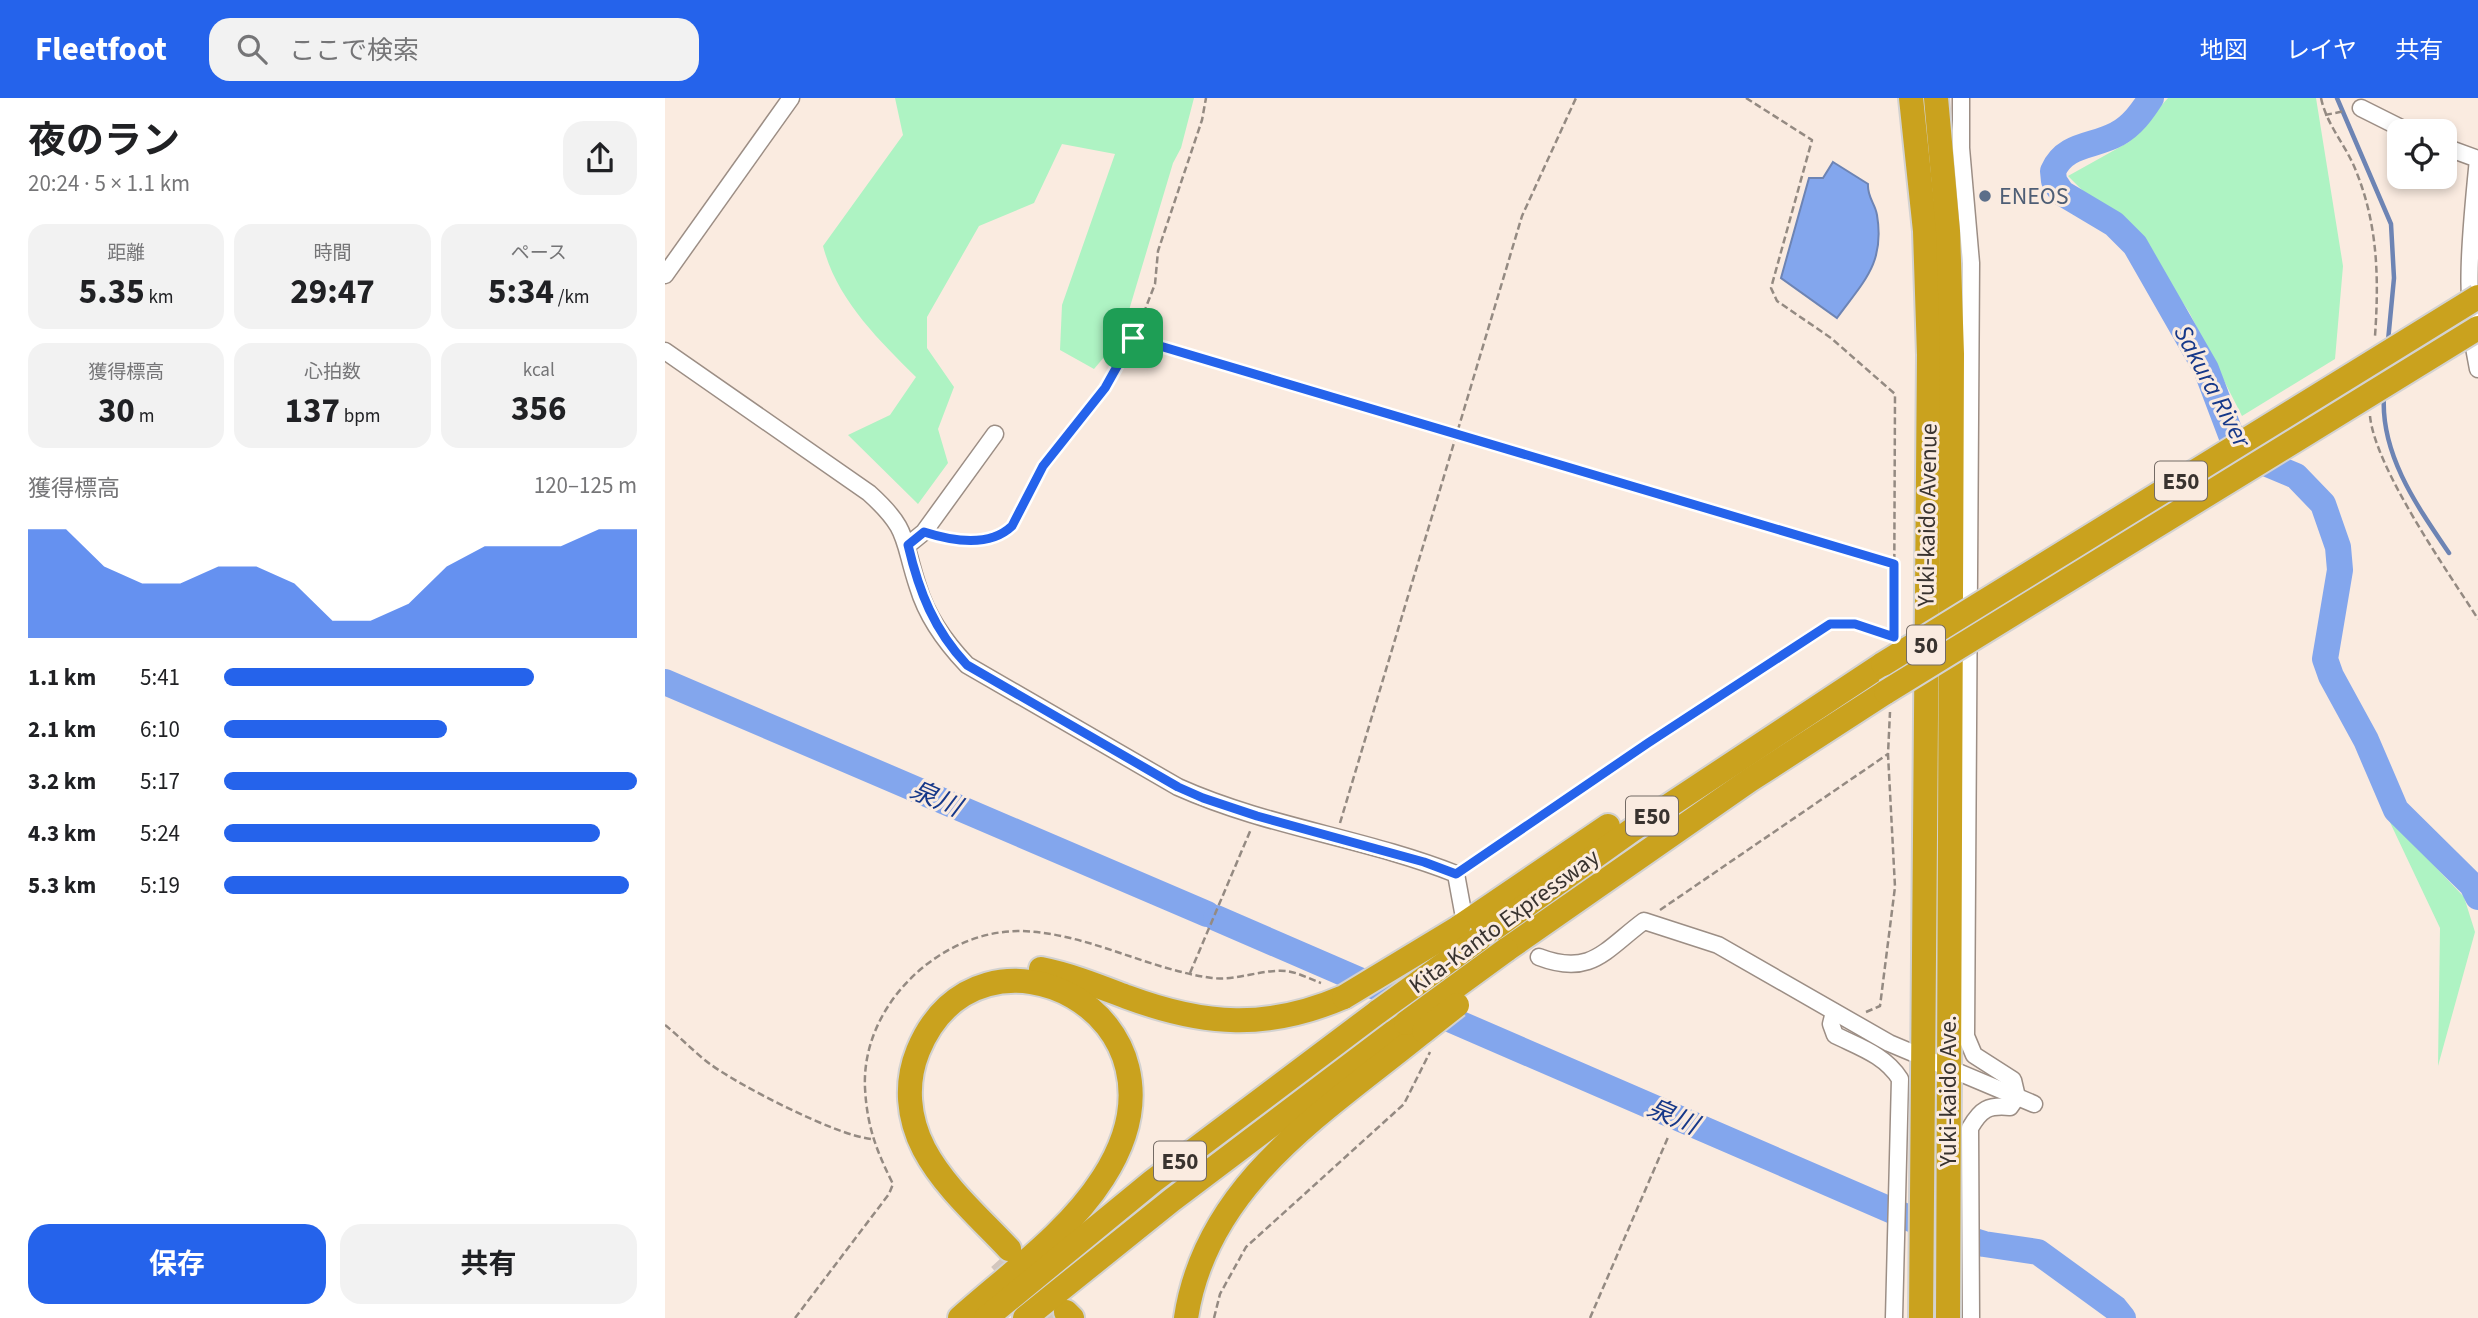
<!DOCTYPE html>
<html lang="ja">
<head>
<meta charset="utf-8">
<style>
	body { margin:0; font-family:"Source Sans 3","Noto Sans JP",sans-serif; background:#f2f2f2; color:#202124; height:100vh; display:flex; flex-direction:column; font-size:26px; white-space:nowrap }
	* { box-sizing:border-box; margin:0 }
	p { font-size:23px; color:#757577 }
	.icon { flex:none; width:38px; height:38px; fill:none; stroke:currentColor; stroke-width:2; stroke-linecap:round; stroke-linejoin:round }
	.map { position:relative; flex:1; overflow:hidden }
	.details { display:flex; flex-direction:column; background:#fff; width:665px }
	.details>* { flex:none }
	.fabs { position:absolute; left:1722px; top:21px; display:grid; gap:14px }
	.fabs a { display:grid; place-items:center; width:70px; height:70px; border-radius:14px; background:#fff; box-shadow:0 4px 10px #0003; font-size:35px }
	.pin { position:absolute; display:grid; place-items:center; width:60px; height:60px; color:#fff; margin:-30px; border-radius:14px; box-shadow:0 4px 10px #0006 }
	.round { display:grid; place-items:center; flex:none; width:74px; height:74px; border-radius:21px; background:#f2f2f2 }
	.overview { display:flex; align-items:center; justify-content:space-between; height:119px; padding:0 28px }
	h1 { font-size:38px; font-weight:700; line-height:52px }
	.figures { display:grid; grid-template-columns:repeat(3,1fr); gap:10px; height:119px; padding:7px 28px }
	.figures div { display:grid; align-content:center; border-radius:18px; background:#f2f2f2; text-align:center }
	.figures b { font-size:35px; font-weight:700 }
	.figures small { font-size:19px; font-weight:400 }
	.figures p { font-size:19px }
	.chart { height:196px; padding:14px 28px }
	.chart p { display:flex; justify-content:space-between }
	.chart svg { width:100%; height:126px; margin-top:7px; fill:#2563eb; opacity:.7 }
	.primary-button { display:flex; gap:14px; margin-top:auto; padding:14px 28px }
	.primary-button a { flex:1; height:80px; border-radius:21px; background:#2563eb; color:#fff; font-size:28px; font-weight:700; line-height:80px; text-align:center }
	.primary-button a+a { background:#f2f2f2; color:#202124 }
	ul { padding:0 28px; list-style:none; font-size:23px }
	li { display:grid; grid-template-columns:112px 84px 1fr; align-items:center; height:52px }
	li i { height:18px; border-radius:9px; background:#2563eb }
	header { display:flex; align-items:center; gap:42px; box-sizing:border-box; height:98px; padding:0 35px; background:#2563eb; color:#fff }
	header strong { font-size:33px }
	nav { display:flex; gap:38px; margin-inline-start:auto; font-size:24px }
	.search { width:490px; height:63px; background:#f2f2f2; display:flex; align-items:center; gap:18px; box-sizing:border-box; padding:0 24px; border-radius:21px; color:#757577; font-size:26px }
	main { display:flex; flex:1; min-height:0 }
	.map>svg:first-child { display:block }
	.green { fill:#aef3c3 }
	.water { fill:#83a6ed; stroke:#6d84b4; stroke-width:2 }
	.lines { fill:none; stroke-linecap:round; stroke-linejoin:round }
	.stream { stroke:#6d84b4; stroke-width:4.5 }
	.river { stroke:#83a6ed; stroke-width:26 }
	.highway-tunnel { stroke:#d3c6bd; stroke-width:24; stroke-dasharray:24 12; stroke-linecap:butt }
	.minor-casing { stroke:#9c8e85; stroke-width:19 }
	.highway-casing { stroke:#d3d2d1; stroke-width:28 }
	.path { stroke:#948a82; stroke-width:2.5; stroke-dasharray:7 3.5; stroke-linecap:butt }
	.minor { stroke:#fff; stroke-width:16 }
	.highway { stroke:#caa21e; stroke-width:24 }
	.highway-bridge-casing { stroke:#d3d2d1; stroke-width:28; stroke-linecap:butt }
	.highway-bridge { stroke:#caa21e; stroke-width:24 }
	.route-casing { stroke:#fff; stroke-width:14 }
	.route { stroke:#2563eb; stroke-width:9 }
	.service-dot { fill:#5c6f8a; stroke:#faebe0; stroke-width:2.5 }
	.labels { text-anchor:middle; stroke-width:6; stroke-linejoin:round; paint-order:stroke }
	.shield { fill:#faebe0; stroke:#736a64; stroke-width:2 }
	.shield-label { font-size:23px; font-weight:bold; fill:#39332f }
	.service-label { font-size:24px; fill:#4e5e75; stroke:#faebe0; text-anchor:start }
	.street-label { font-size:24px; fill:#39332f; stroke:#faebe0 }
	.water-label { font-size:26px; font-style:italic; fill:#163889; stroke:#faebe0 }
</style>
</head>
<body>
<header>
<strong>Fleetfoot</strong>
<div class="search"><svg class="icon" aria-label="search" viewBox="0 0 24 24"><circle cx="10" cy="10" r="6"/><path d="M15 15l6 6"/></svg>ここで検索</div>
<nav><a>地図</a><a>レイヤ</a><a>共有</a></nav>
</header>
<main>
<section class="details">
<div class="overview"><div><h1>夜のラン</h1><p>20:24 · 5 × 1.1 km</p></div><a class="round"><svg class="icon" aria-label="share" viewBox="0 0 24 24"><path d="M12 15V3M7 8l5-5 5 5M5 13v7h14v-7"/></svg></a></div>
<div class="figures">
<div><p>距離</p><b>5.35<small> km</small></b></div>
<div><p>時間</p><b>29:47</b></div>
<div><p>ペース</p><b>5:34<small> /km</small></b></div>
</div>
<div class="figures">
<div><p>獲得標高</p><b>30<small> m</small></b></div>
<div><p>心拍数</p><b>137<small> bpm</small></b></div>
<div><p>kcal</p><b>356</b></div>
</div>
<div class="chart"><p><span>獲得標高</span>120–125 m</p>
<svg viewBox="0 0 160 44" preserveAspectRatio="none"><path d="M0 44V6L10 6L20 19L30 25L40 25L50 19L60 19L70 25L80 38L90 38L100 32L110 19L120 12L130 12L140 12L150 6L160 6V44z"/></svg>
</div>
<ul>
<li><b>1.1 km</b>5:41<i style="width:75%"></i></li>
<li><b>2.1 km</b>6:10<i style="width:54%"></i></li>
<li><b>3.2 km</b>5:17<i style="width:100%"></i></li>
<li><b>4.3 km</b>5:24<i style="width:91%"></i></li>
<li><b>5.3 km</b>5:19<i style="width:98%"></i></li>
</ul>
<div class="primary-button"><a>保存</a><a>共有</a></div>
</section>
<div class="map">
<svg width="1813" height="1220" viewBox="0 0 1813 1220">
	<rect width="100%" height="100%" fill="#faebe0"/>
	<!-- green -->
	<g class="green">
		<path d="M 230,0 L 529,0 L 516,50 L 508,65 L 456,239 L 429,271 L 395,252 L 397,207 L 450,56 L 397,46 L 369,105 L 314,128 L 262,219 L 262,250 L 289,289 L 273,331 L 283,365 L 253,406 L 183,337 L 225,317 L 251,279 C 213,241 172,202 158,148 L 238,37 Z"/>
		<polygon points="1503,0 1651,0 1678,168 1670,261 1577,318 1524,214 1461,120 1420,95 1403,78 1464,44"/>
		<polygon points="1722,718 1799,799 1810,834 1773,968 1775,830"/>
	</g>
	<!-- water -->
	<path class="water" d="M 1168,64 L 1203,86 C 1202,99 1210,105 1212,117 C 1220,165 1199,183 1172,220 L 1116,180 L 1144,80 L 1158,80 Z"/>
	<g class="lines">
		<!-- stream -->
		<g class="stream">
			<polyline points="1672,0 1726,126 1729,180 1723,243"/>
			<path d="M 1719,297 C 1715,356 1752,408 1784,455"/>
		</g>
		<!-- river -->
		<g class="river">
			<path d="M 1486,0 C 1477,14 1467,28 1452,36 C 1429,49 1400,45 1388,73 L 1389,83 L 1397,95 L 1449,126 L 1470,147 L 1541,271 L 1566,337 L 1576,355 L 1631,378 L 1658,406 L 1673,449 L 1675,472 L 1660,561 L 1666,578 L 1701,642 L 1731,712 L 1807,787 L 1813,799"/>
			<polyline points="0,584 542,816"/>
			<polyline points="551,820 1267,1130 1319,1146 1373,1154 1450,1210 1458,1220"/>
		</g>
		<!-- highway-tunnel -->
		<polyline class="highway-tunnel" points="335,1161 389,1220"/>
		<!-- minor casing -->
		<g class="minor-casing">
			<g id="minor">
				<path d="M 1296,0 L 1296,50 L 1306,165 L 1301,938 L 1309,957 L 1348,982 L 1352,999 L 1345,1009 C 1323,1007 1316,1011 1305,1030 L 1306,1220"/>
				<polyline points="1696,10 1742,33"/>
				<path d="M 1780,49 L 1813,61 C 1806,131 1798,203 1813,271"/>
				<polyline points="0,177 126,0"/>
				<path d="M 0,253 L 204,395 C 245,432 237,441 253,489 C 262,519 281,545 302,567 L 513,689 C 602,729 700,740 791,776 L 798,814"/>
				<polyline points="243,447 259,434 330,336"/>
				<path d="M 874,859 C 926,879 940,852 979,823 L 1053,847 L 1224,945 L 1369,1006"/>
				<path d="M 1169,914 L 1166,926 L 1170,937 C 1194,949 1220,957 1235,981 L 1229,1220"/>
			</g>
		</g>
		<!-- highway casing -->
		<g class="highway-casing">
			<g id="highway">
				<polyline points="1246,0 1260,133 1264,257 1256,1220"/>
				<polyline points="1271,0 1283,133 1287,256 1283,1220"/>
				<polyline points="793,830 943,728"/>
				<polyline points="814,841 967,732 1218,566"/>
				<polyline points="841,852 1085,682 1221,594"/>
				<path d="M 376,871 C 406,877 433,888 462,899 C 540,928 602,932 679,899"/>
				<polyline points="401,1214 407,1220"/>
				<path d="M 295,1220 C 343,1177 403,1135 438,1080 C 544,916 314,803 253,953 C 240,985 243,1020 259,1051 C 279,1089 315,1120 344,1151"/>
				<polyline points="321,1220 488,1083 714,913"/>
				<polyline points="360,1220 507,1102 741,925"/>
				<path d="M 521,1220 C 541,1085 661,1013 759,933"/>
			</g>
		</g>
		<!-- path -->
		<g class="path">
			<polyline points="1081,0 1147,42 1106,190 1112,203 1166,240 1230,296 1229,537"/>
			<path d="M 1656,0 C 1662,28 1681,47 1691,73 C 1713,127 1714,181 1710,238"/>
			<polyline points="1660,17 1680,13"/>
			<polyline points="469,240 1229,466"/>
			<path d="M 1705,318 C 1710,370 1783,474 1813,521"/>
			<path d="M 276,439 C 300,444 329,446 347,427 L 378,368 L 440,290 L 469,240 L 490,186 L 493,153 L 537,22 L 541,0"/>
			<polyline points="675,725 857,118 911,0"/>
			<polyline points="803,768 983,645 1165,526 1190,526 1226,538"/>
			<polyline points="995,812 1223,656"/>
			<polyline points="525,875 586,731"/>
			<polyline points="1201,914 1215,908 1230,789 1223,656 1225,614"/>
			<path d="M 0,927 C 15,939 29,954 45,966 C 75,988 170,1037 206,1041"/>
			<path d="M 130,1220 L 224,1096 L 228,1086 C 211,1052 202,1028 200,990 C 196,907 275,832 356,833 C 423,835 481,871 547,880 C 571,883 597,871 621,873 C 632,874 645,881 656,885"/>
			<polyline points="549,1220 555,1196 581,1149 739,1006 765,954"/>
			<polyline points="925,1220 1004,1037"/>
		</g>
		<!-- minor -->
		<use href="#minor" class="minor"/>
		<!-- highway -->
		<use href="#highway" class="highway"/>
		<!-- highway-bridge casing -->
		<g class="highway-bridge-casing">
			<g id="highway-bridge">
				<polyline points="1218,566 1813,199"/>
				<polyline points="1221,594 1813,230"/>
				<polyline points="679,899 793,830"/>
				<polyline points="714,913 814,841"/>
				<polyline points="741,925 841,852"/>
				<polyline points="759,933 792,907"/>
			</g>
		</g>
		<!-- highway-bridge -->
		<use href="#highway-bridge" class="highway-bridge"/>
	</g>
	<g class="lines">
		<!-- route casing -->
		<g class="route-casing">
			<path id="route" d="M 468,240 L 1229,466 L 1229,539 L 1190,526 L 1165,526 L 983,645 L 791,776 L 759,764 L 592,718 L 538,700 L 513,689 L 302,567 C 269,532 254,494 243,447 L 259,434 C 287,443 324,450 347,428 L 378,368 L 440,290 Z"/>
		</g>
		<!-- route -->
		<use href="#route" class="route"/>
	</g>
	<!-- markers -->
	<circle class="service-dot" cx="1320" cy="98" r="7"/>
	<g class="labels">
		<!-- shield labels -->
		<g class="shield">
			<rect x="1490" y="363.5" width="52" height="39" rx="5"/>
			<rect x="1242" y="527.5" width="38" height="39" rx="5"/>
			<rect x="961" y="698.5" width="52" height="39" rx="5"/>
			<rect x="489" y="1043.5" width="52" height="39" rx="5"/>
		</g>
		<g class="shield-label">
			<text x="1516" y="391">E50</text>
			<text x="1261" y="555">50</text>
			<text x="987" y="726">E50</text>
			<text x="515" y="1071">E50</text>
		</g>
		<!-- service labels -->
		<g class="service-label">
			<text x="1334" y="106">ENEOS</text>
		</g>
		<!-- street labels -->
		<g class="street-label">
			<text transform="translate(1262 417) rotate(-89)" y="8">Yuki-kaido Avenue</text>
			<text transform="translate(839 823) rotate(-36)" y="8">Kita-Kanto Expressway</text>
			<text transform="translate(1283 993) rotate(-90)" y="8">Yuki-kaido Ave.</text>
		</g>
		<!-- water labels -->
		<g class="water-label">
			<text transform="translate(1548 288) rotate(62)" y="9">Sakura River</text>
			<text transform="translate(271 700) rotate(23)" y="9">泉川</text>
			<text transform="translate(1008 1018) rotate(23)" y="9">泉川</text>
		</g>
	</g>
</svg>
<div class="fabs">
<a><svg class="icon" aria-label="locate" viewBox="0 0 24 24"><circle cx="12" cy="12" r="6"/><path d="M12 2v4M12 18v4M2 12h4M18 12h4"/></svg></a>
</div>
<div class="pin" style="left:468px;top:240px;background:#1e9e55"><svg class="icon" aria-label="arrive" viewBox="0 0 24 24"><path d="M6 21V4h12l-3 4 3 4H6"/></svg></div>
</div>
</main>
</body>
</html>
